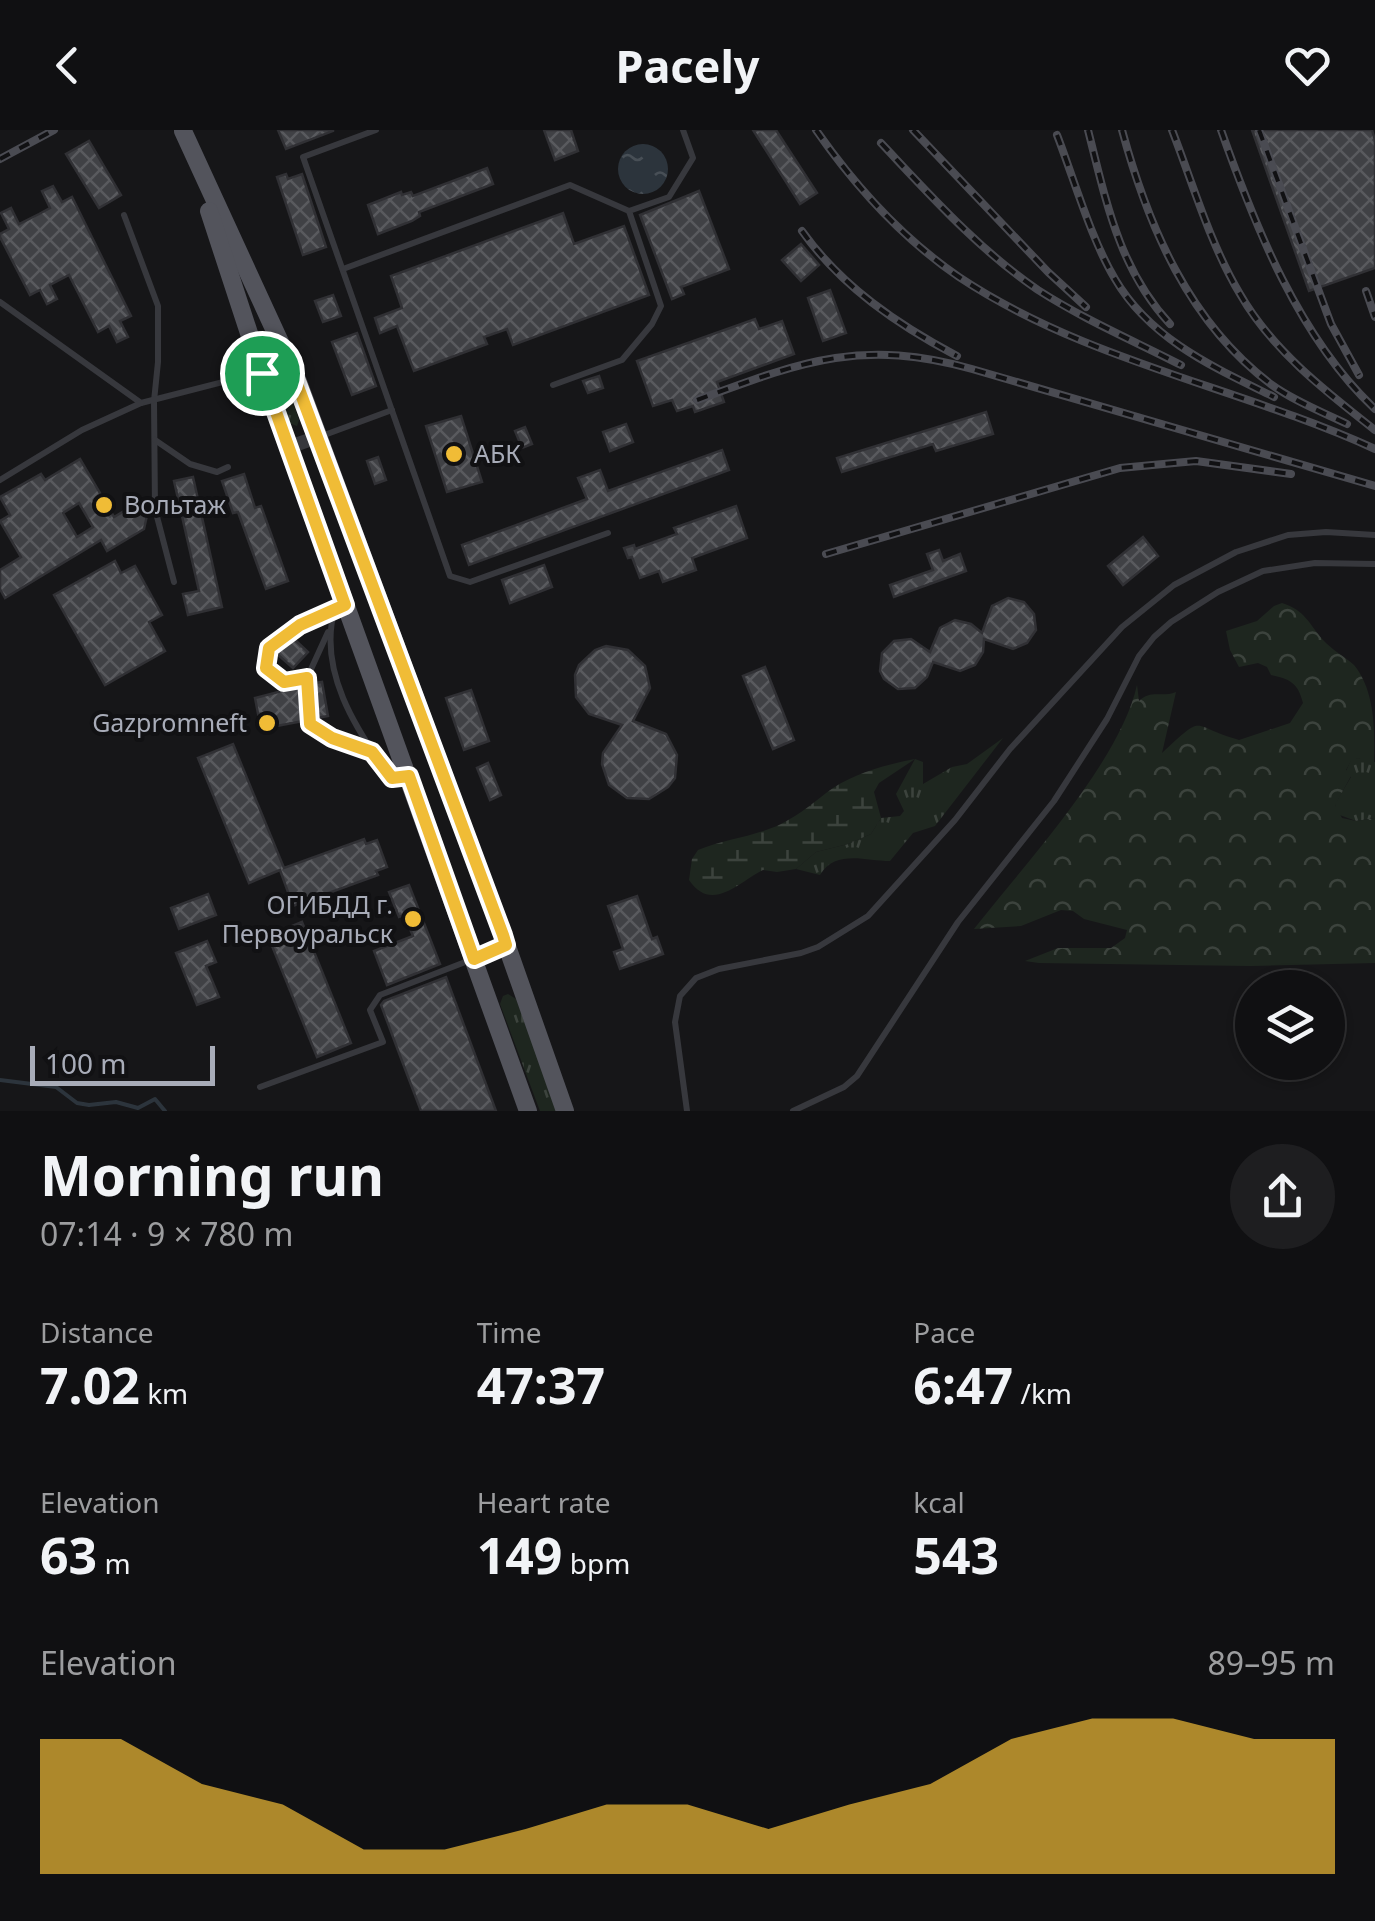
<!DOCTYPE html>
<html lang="en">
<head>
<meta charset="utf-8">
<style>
	body { margin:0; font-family:"Noto Sans",sans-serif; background:#1e1e20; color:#f1f3f6; height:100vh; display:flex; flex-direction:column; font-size:38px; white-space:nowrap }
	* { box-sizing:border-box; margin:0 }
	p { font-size:32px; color:#9c9d9f }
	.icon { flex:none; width:55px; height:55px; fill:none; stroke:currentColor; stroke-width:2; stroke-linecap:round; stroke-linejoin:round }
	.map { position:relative; height:981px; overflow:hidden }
	.side { display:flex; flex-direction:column; background:#101012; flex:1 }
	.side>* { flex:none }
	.tools { position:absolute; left:1235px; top:840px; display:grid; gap:20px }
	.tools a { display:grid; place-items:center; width:110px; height:110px; border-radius:50%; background:#101012; box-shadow:0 2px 8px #0004,0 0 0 2px #303032; font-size:50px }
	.scale { position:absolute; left:30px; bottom:25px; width:185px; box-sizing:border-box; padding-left:10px; border:5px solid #a8acb8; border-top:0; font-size:28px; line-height:35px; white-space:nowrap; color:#a8acb8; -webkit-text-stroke:8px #111113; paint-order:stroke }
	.pin { position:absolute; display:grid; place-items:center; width:85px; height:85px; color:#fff; margin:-42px; border:5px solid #fff; border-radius:50%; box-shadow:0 2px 10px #0007 }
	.round { display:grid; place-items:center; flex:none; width:105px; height:105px; border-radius:52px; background:#1e1e20 }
	.head { display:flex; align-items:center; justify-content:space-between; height:170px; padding:0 40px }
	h1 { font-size:55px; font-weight:700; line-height:75px }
	.stats { display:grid; grid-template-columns:repeat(3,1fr); gap:15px; height:170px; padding:10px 40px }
	.stats div { display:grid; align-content:center }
	.stats b { font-size:50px; font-weight:700 }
	.stats small { font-size:28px; font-weight:400 }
	.stats p { font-size:28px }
	.chart { height:280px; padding:20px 40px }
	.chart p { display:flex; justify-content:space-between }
	.chart svg { width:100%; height:180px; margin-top:10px; fill:#f0bc36; opacity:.7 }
	header { display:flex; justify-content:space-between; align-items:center; height:130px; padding:0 40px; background:#101012; font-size:45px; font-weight:700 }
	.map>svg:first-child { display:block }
	.grass { fill:url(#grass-tufts) }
	.forest { fill:url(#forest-crowns) }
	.wetland { fill:url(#wetland-marsh) }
	.water { fill:url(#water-ripples) }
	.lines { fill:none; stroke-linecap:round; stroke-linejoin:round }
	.stream { stroke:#2c343c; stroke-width:4 }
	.building { fill:url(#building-cross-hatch); stroke:#303034; stroke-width:2.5; fill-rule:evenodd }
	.service { stroke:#37383d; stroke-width:6 }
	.tertiary { stroke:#37383d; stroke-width:14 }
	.primary { stroke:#53545c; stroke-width:18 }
	.rail-casing { stroke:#4a4b52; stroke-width:8 }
	.rail { stroke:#111113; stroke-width:4; stroke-dasharray:11; stroke-linecap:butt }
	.route-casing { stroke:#fff; stroke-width:20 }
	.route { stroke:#f0bc36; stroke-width:12 }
	.poi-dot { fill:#f0bc36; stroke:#111113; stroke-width:4 }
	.labels { text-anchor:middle; stroke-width:8; stroke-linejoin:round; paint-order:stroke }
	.poi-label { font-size:25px; fill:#a8acb8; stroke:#111113; text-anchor:start }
</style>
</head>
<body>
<header><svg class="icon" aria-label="back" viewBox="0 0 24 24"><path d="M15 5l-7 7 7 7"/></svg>Pacely<svg class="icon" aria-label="heart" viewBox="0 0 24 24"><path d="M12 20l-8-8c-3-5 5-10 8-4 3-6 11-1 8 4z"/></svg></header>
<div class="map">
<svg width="1375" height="981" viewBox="0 0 1375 981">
	<defs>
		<pattern id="grass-tufts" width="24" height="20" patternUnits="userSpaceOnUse" patternTransform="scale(2.5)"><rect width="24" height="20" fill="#1e261f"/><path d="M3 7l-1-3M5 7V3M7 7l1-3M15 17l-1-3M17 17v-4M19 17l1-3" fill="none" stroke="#3c433d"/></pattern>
		<pattern id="forest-crowns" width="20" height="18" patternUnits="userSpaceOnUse" patternTransform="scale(2.5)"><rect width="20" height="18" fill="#1e261f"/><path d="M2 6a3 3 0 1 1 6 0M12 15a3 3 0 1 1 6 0" fill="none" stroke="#3c433d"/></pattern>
		<pattern id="wetland-marsh" width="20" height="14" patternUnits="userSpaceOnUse" patternTransform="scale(2.5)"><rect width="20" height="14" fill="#1e261f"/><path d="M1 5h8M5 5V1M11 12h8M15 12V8" fill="none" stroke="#3c433d"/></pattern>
		<pattern id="water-ripples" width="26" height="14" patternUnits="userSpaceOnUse" patternTransform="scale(2.5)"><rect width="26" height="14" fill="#2c343c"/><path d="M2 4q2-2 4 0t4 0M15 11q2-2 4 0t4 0" fill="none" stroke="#484f56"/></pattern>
		<pattern id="building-cross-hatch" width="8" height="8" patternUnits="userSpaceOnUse" patternTransform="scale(2.5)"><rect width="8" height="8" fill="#404145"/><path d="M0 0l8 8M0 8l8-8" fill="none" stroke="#595a5e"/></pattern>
	</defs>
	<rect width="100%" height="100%" fill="#161618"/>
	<!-- grass -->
	<g class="grass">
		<polygon points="280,246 285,250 299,290 297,296 289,293 275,254"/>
		<path d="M 1003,608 L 935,696 L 913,703 L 890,731 C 866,731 835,719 820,745 L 796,739 L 816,722 L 848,714 L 871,704 L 881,688 L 900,686 L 904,681 L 896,664 L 915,629 L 923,632 L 923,654 L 952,637 L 967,634 Z"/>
		<polygon points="1358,628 1375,632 1375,688 1356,691 1337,684 1335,674 1351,647 1346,641 1351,630"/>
		<polygon points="508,864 516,869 558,981 540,981 500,874 503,866"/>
	</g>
	<!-- forest -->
	<path class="forest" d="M 1282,473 C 1305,480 1309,494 1323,510 C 1332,520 1344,526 1354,535 C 1375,561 1375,599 1374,634 L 1358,628 L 1351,631 L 1346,640 L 1351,646 L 1335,675 L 1342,688 L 1356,691 L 1375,688 L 1375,833 L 1251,836 L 1039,833 L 1025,831 L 1058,818 L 1111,818 L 1125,808 L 1127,800 L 1084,789 L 1073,781 L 1061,780 L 1021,796 L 974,799 C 1024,735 1120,632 1137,555 L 1139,571 C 1151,559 1162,568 1176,562 L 1162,623 C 1207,582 1188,596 1239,610 L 1290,593 L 1303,573 C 1298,552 1289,549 1271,545 L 1267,537 L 1258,533 L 1239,537 L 1230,520 L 1226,501 L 1257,491 L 1274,476 Z"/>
	<!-- wetland -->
	<path class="wetland" d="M 915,629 L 879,653 L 874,662 L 881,688 L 871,704 L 848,714 L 816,722 L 796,739 L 777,742 L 763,740 C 740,751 712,784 689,750 L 692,729 L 698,720 C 725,709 754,707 781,694 C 801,684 815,671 833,658 C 856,643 888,634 915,629 Z"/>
	<!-- water -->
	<circle class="water" cx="643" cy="39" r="25"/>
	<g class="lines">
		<!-- stream -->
		<polyline class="stream" points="0,950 56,957 77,973 89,975 116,972 138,978 155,969 165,981"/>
	</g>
	<!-- building -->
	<g class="building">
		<polygon points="278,0 333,0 333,1 286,19"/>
		<polygon points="544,0 571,0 578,21 555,30"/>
		<polygon points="753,0 776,0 817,63 800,74"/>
		<polygon points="1252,0 1372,0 1375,10 1375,138 1309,161"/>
		<polygon points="89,11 121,65 99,78 66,24"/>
		<polygon points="487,38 493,54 419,82 420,86 412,91 378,104 368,75 401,62 402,65 411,62 413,66"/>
		<polygon points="286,44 288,49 302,44 326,117 303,125 277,47"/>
		<polygon points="53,56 62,72 72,67 131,186 120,191 128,207 117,212 109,196 98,202 69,145 50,155 57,169 47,174 40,160 30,165 0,107 0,104 9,99 1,83 11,78 19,94 39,84 50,78 42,61"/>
		<polygon points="699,61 729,139 681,157 684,164 672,169 640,85"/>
		<polygon points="563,83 574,114 624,96 649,165 513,215 507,199 484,207 487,214 414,241 397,196 380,203 375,188 402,178 391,146"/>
		<polygon points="801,114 819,135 801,151 782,130"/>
		<polygon points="830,160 846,203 823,211 808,168"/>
		<polygon points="333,165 341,186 323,192 315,171"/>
		<polygon points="755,189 759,199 782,191 794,224 717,252 724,272 695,282 693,276 677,281 672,270 653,276 637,231"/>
		<polygon points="357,203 376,256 352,265 332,212"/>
		<polygon points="599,246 603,258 588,263 583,251"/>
		<polygon points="986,282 993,304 936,321 933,314 842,342 837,328"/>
		<polygon points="461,286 482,352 447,362 426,296"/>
		<polygon points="626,294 633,312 610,321 603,302"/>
		<polygon points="525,297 532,314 522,318 515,301"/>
		<polygon points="722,320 729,340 469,435 462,415 587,369 578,348 600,340 608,361"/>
		<polygon points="378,327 386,350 375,354 367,331"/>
		<path d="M 80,329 L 114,387 L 144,369 L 148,381 L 144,399 L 107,421 L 101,410 L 5,468 L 0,459 L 0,440 L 21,427 L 0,391 L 10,385 L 0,367 L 41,344 L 45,350 ZM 79,373 L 93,397 L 77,407 L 63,383 Z"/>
		<polygon points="244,344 255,378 261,376 288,451 266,459 238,382 233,383 222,351"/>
		<polygon points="193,347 222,477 188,485 183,464 199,461 174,351"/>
		<polygon points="736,376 747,408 692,428 696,440 663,452 659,441 640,448 632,427 628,428 624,418 634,415 635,419 677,404 674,398"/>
		<polygon points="1143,407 1158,426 1123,455 1108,436"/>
		<polygon points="939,420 943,431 960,424 966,441 894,467 890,455 933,440 927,424"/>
		<polygon points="115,431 121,443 135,436 162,485 149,492 165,521 105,555 54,465"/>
		<polygon points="544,435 552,457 510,473 502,450"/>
		<polygon points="1008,468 1024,472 1034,484 1036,500 1027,513 1013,519 984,509 983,522 975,535 960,541 933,532 927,547 915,558 898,559 884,549 880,541 882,523 894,511 911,509 930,522 940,498 955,490 971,494 982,503 992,476"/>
		<polygon points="294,509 308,522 293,538 276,523"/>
		<polygon points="606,516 628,520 645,536 650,558 633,591 666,604 677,625 675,648 668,657 649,669 627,668 609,655 602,634 603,623 622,595 589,584 576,567 575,545 579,535 595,520"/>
		<polygon points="765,537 794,610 773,619 743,546"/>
		<polygon points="322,552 328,586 317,588 314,553"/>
		<polygon points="301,556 303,591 261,599 255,568"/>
		<polygon points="471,560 489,611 464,620 446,568"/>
		<polygon points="233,614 284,738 364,709 366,714 377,710 387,737 376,741 378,745 293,776 280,740 249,753 198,628"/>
		<polygon points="488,633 501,665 490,670 477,638"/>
		<polygon points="409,755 440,834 387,855 374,821 413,806 404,785 399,787 389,762"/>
		<polygon points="208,764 216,785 179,799 171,778"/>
		<polygon points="637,766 652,809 657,807 663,824 620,839 614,822 623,819 608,776"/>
		<polygon points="302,792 351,913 317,927 268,806"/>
		<polygon points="207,811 216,832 206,836 219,867 197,875 176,823"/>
		<polygon points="446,847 496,981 421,981 402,931 381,875 384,871"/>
	</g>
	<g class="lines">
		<!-- service -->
		<g class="service">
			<polyline points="376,0 303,27 450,446 470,452 608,403"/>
			<polyline points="124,85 158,176 158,232 154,271 155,379 174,452"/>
			<polyline points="343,139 570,55 629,81"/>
			<polyline points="0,172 141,273 289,235"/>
			<polyline points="553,255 622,230 652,194 661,176 629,81 669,67 693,28 683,0"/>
			<polyline points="319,307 392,280"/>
			<polyline points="155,310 190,334 217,342 228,337"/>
			<polyline points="0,350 82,300 141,273"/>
			<path d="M 344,475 L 335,478 C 317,540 356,600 391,648 L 404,647"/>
			<polyline points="328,502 307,548 310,594 332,608 370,621"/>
			<polyline points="307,548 284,553 266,538 269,519 300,495 334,479"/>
			<polyline points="260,957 383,912 370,880 380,865 473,829"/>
			<polyline points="687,981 675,892 680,866 696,848 719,839 801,823 818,817 868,786 955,690 1010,619 1122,497 1174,455 1236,422 1288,405 1326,402 1375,405"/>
			<polyline points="793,981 844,957 857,946 958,792 1054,671 1107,589 1139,526 1154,507 1171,492 1218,462 1263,441 1315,433 1375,434"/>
		</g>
		<!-- tertiary -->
		<polyline class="tertiary" points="289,317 318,307"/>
		<!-- primary -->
		<g class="primary">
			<polyline points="183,1 297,249 503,805 565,981"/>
			<polyline points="209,81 262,243 528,981"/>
		</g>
		<!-- rail casing -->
		<g class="rail-casing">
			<g id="rail">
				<path d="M 816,0 C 855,56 902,108 959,147 C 1085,231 1239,257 1375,319"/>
				<polyline points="913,0 1048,142 1086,177"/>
				<path d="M 1088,0 C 1106,71 1119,139 1170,194"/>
				<path d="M 1122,0 C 1148,96 1189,193 1272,255 C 1294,271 1322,282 1347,294"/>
				<path d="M 1172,0 C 1193,54 1210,114 1240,164 C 1272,220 1325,261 1375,300"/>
				<path d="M 1221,0 C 1255,96 1299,208 1375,279"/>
				<polyline points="1259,0 1331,194 1359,245"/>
				<path d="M 1057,5 C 1074,49 1091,109 1115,149 C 1150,209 1213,237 1274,267"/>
				<path d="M 881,13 C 930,65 979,120 1038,160 C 1083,189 1134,211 1181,235"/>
				<polyline points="0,29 54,0"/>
				<path d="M 802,101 C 841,156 898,195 957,226"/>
				<polyline points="1366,161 1375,187"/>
				<path d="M 697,270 C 801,232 861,208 972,239 L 1375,356"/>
				<polyline points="826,424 1120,338 1196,331 1291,344"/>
			</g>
		</g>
		<!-- rail -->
		<use href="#rail" class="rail"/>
	</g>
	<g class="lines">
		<!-- route casing -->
		<g class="route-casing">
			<polygon id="route" points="290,235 503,805 506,815 474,829 409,646 392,648 372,622 332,608 310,594 307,548 284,552 266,538 269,518 300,495 345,475 262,243"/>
		</g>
		<!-- route -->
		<use href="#route" class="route"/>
	</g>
	<!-- markers -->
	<g class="poi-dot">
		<circle cx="454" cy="324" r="10"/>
		<circle cx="104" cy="375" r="10"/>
		<circle cx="267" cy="593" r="10"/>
		<circle cx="413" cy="789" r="10"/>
	</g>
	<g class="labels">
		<!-- poi labels -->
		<g class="poi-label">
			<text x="474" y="333">АБК</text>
			<text x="124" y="384">Вольтаж</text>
			<text x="247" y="602" text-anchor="end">Gazpromneft</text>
			<text x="393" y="784" text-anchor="end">ОГИБДД г.<tspan x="393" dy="29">Первоуральск</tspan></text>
		</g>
	</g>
</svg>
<div class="tools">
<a><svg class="icon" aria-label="layers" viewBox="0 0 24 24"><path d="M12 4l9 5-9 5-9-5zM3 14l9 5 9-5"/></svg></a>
</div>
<div class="scale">100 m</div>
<div class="pin" style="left:262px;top:243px;background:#1e9e55"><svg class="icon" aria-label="arrive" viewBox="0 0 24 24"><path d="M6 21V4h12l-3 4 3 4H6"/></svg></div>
</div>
<section class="side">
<div class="head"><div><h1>Morning run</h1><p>07:14 · 9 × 780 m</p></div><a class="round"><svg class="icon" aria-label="share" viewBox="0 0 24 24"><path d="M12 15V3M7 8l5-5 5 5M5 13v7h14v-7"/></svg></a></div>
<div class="stats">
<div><p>Distance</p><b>7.02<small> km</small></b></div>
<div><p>Time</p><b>47:37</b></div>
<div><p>Pace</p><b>6:47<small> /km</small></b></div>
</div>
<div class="stats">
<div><p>Elevation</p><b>63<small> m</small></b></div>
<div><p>Heart rate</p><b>149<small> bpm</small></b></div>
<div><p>kcal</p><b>543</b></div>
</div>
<div class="chart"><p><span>Elevation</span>89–95 m</p>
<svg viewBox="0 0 160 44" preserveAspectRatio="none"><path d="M0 44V11L10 11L20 22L30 27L40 38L50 38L60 33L70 27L80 27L90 33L100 27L110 22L120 11L130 6L140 6L150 11L160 11V44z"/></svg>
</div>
</section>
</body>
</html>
